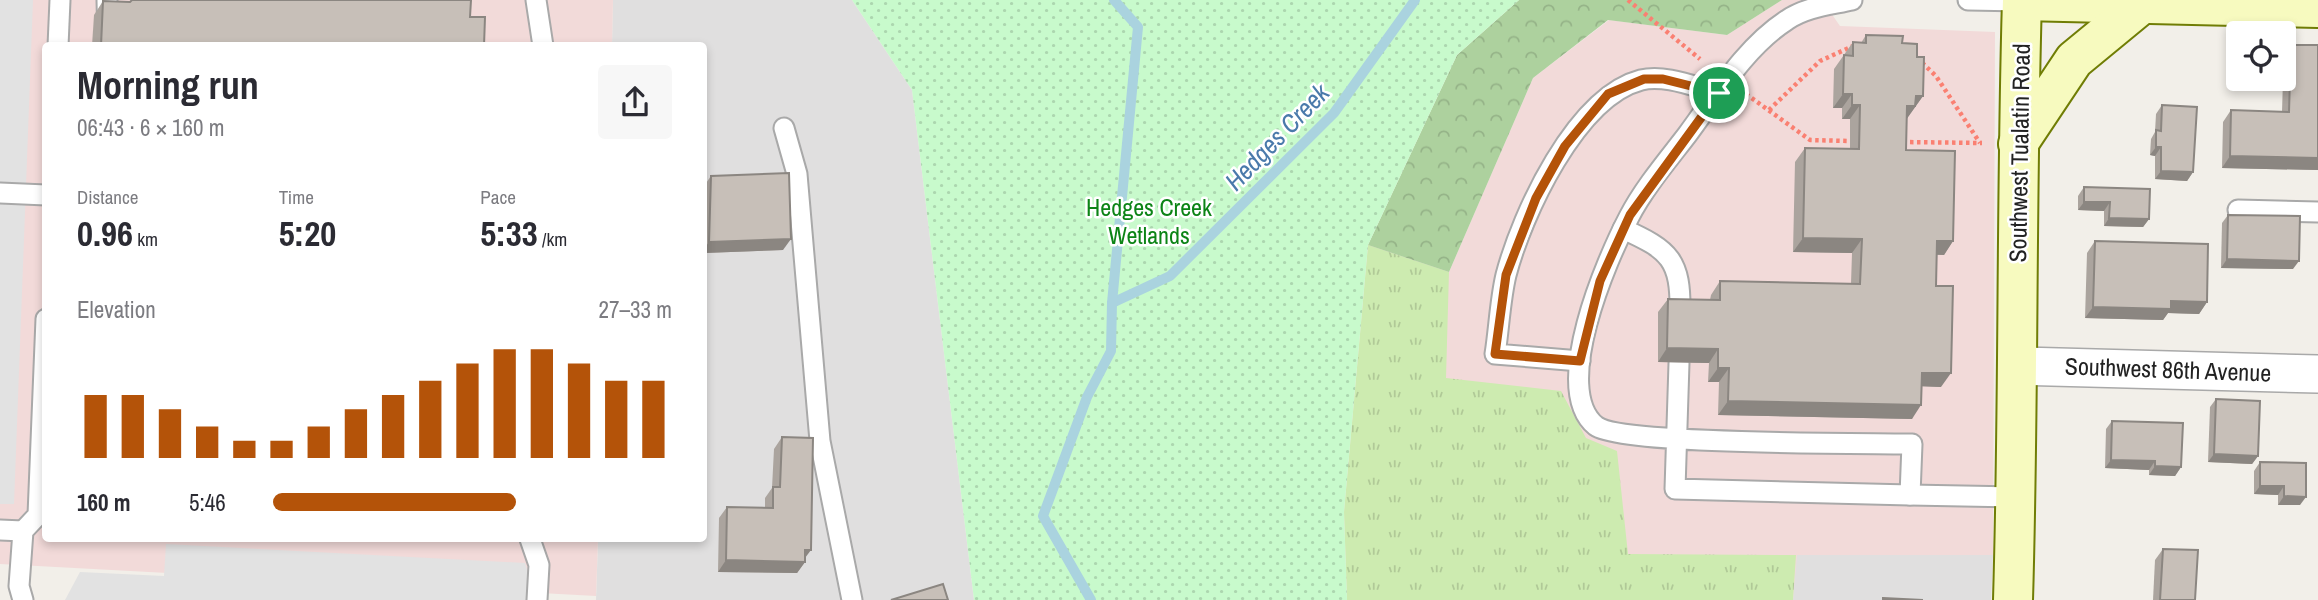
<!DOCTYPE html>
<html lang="en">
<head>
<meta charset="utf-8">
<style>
	body { margin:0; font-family:"Archivo Narrow",sans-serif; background:#f7f7f7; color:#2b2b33; height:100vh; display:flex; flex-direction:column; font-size:26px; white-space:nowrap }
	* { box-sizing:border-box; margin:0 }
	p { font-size:23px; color:#7c7c81 }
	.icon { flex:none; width:38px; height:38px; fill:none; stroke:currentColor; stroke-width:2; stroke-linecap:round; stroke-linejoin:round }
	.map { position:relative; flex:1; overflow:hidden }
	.drawer { position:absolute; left:42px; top:42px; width:665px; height:500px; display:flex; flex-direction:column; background:#fff; border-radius:7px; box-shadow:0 4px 10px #0003 }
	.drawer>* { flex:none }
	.fabs { position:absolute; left:2226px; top:21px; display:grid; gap:14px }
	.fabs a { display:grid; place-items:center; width:70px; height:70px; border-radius:7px; background:#fff; box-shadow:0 4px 10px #0003; font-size:35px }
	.pin { position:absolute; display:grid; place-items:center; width:60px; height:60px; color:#fff; margin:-30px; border:4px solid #fff; border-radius:50%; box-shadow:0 2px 7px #0007 }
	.round { display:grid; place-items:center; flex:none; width:74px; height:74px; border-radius:7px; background:#f7f7f7 }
	.headline { display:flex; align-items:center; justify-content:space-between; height:119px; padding:0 35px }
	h1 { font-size:38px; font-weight:700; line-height:52px }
	.stats { display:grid; grid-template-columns:repeat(3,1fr); gap:10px; height:119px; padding:7px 35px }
	.stats div { display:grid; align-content:center }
	.stats b { font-size:35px; font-weight:700 }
	.stats small { font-size:19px; font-weight:400 }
	.stats p { font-size:19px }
	.chart { height:196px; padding:14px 35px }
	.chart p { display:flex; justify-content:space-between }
	.chart svg { width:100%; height:126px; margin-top:7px; stroke:#b45309; stroke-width:6 }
	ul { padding:0 35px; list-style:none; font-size:23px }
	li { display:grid; grid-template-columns:112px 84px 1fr; align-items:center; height:52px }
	li i { height:18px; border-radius:9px; background:#b45309 }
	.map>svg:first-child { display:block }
	.residential { fill:#e0dfdf }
	.commercial { fill:#f2dad9 }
	.grass { fill:url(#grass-tufts) }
	.forest { fill:url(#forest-crowns) }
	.park { fill:url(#park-dots) }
	.parking { fill:#e2e2e2 }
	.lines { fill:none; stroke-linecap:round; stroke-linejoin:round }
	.stream { stroke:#aad3df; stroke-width:10 }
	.lane-casing { stroke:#a9a9a9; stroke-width:23 }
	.street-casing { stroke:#a9a9a9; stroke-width:40 }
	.secondary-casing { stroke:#707d05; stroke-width:42 }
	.path { stroke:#fa8072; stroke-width:4.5; stroke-dasharray:3.5 3.5; stroke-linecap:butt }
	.lane { stroke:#fff; stroke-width:19 }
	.street { stroke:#fff; stroke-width:37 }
	.secondary { stroke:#f7fabf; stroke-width:38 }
	.wall { fill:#aba49e }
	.shaded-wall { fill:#8b8681 }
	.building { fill:#c7bfb8; stroke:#8b8681; stroke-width:2 }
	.route-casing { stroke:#fff; stroke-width:14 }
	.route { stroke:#b45309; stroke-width:9 }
	.labels { text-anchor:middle; stroke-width:5; stroke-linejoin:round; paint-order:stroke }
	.street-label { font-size:24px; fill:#222; stroke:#fff }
	.park-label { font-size:24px; fill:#0c8416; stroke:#fff }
	.water-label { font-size:26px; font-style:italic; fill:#4a7aab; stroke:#fff }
</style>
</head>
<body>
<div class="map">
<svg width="2318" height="600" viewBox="0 0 2318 600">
	<defs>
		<pattern id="grass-tufts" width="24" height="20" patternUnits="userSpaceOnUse" patternTransform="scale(1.75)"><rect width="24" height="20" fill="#cdebb0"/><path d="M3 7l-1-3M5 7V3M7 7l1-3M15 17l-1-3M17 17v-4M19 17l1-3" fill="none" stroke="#b0c997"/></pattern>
		<pattern id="forest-crowns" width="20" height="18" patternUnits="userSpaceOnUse" patternTransform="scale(1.75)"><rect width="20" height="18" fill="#add19e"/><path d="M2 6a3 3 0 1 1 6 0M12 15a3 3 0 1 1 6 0" fill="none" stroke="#95b388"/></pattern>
		<pattern id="park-dots" width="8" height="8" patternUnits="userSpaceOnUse" patternTransform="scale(1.75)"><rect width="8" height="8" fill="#c8facc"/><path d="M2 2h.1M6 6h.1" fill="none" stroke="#acd6af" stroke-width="1.8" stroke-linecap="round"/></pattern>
	</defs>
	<rect width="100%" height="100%" fill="#f2efe9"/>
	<!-- residential -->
	<g class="residential">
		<polygon points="613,0 852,0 912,90 974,600 596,600 598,539 704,539 704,46 612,45"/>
		<polygon points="1796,555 1993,555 1991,600 1793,600"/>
	</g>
	<!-- commercial -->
	<g class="commercial">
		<polygon points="0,0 613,0 612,45 46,46 46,539 598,539 596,596 0,564"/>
		<polygon points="1782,0 1822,0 1840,26 1995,32 1993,555 1797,555 1793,600 1347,600 1344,512 1368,245 1449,272 1533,78 1609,20 1727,35"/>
	</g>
	<!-- grass -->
	<polygon class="grass" points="1368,245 1449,272 1446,378 1561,391 1586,438 1617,451 1628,554 1796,555 1793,600 1347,600 1344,512"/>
	<!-- forest -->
	<polygon class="forest" points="1519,0 1782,0 1727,35 1608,20 1533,78 1449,272 1368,245 1457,55"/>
	<!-- park -->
	<polygon class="park" points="852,0 1519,0 1457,55 1368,245 1344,512 1347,600 974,600 912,90"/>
	<!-- parking -->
	<g class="parking">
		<polygon points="0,0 33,0 14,504 0,504"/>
		<polygon points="166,544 525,563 537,600 65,600 80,572 164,576"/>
	</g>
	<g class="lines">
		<!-- stream -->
		<g class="stream">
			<polyline points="1112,303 1170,276 1334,113 1415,0"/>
			<polyline points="1091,600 1043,516 1087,397 1111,351 1112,303 1138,27 1114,0"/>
		</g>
		<!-- lane casing -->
		<g class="lane-casing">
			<g id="lane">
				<polyline points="107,0 108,46"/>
				<polyline points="536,0 543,46"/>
				<polyline points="1968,0 2022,1"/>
				<polyline points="58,46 60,0"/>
				<polyline points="784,128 797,174 820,441 852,600"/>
				<polyline points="0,193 46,195"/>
				<polyline points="2238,210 2318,212"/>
				<path d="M 1623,229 C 1670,250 1681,260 1680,313"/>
				<path d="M 1580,361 L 1495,354 C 1499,329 1500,300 1506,275 C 1522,214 1576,97 1641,80 C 1665,74 1695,87 1719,93"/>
				<path d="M 1679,363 L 1675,489 L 1910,495 L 1912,444 C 1864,443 1621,445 1596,426 C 1550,389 1607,259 1629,217 C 1644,188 1667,161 1687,135 C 1716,96 1745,47 1787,20 C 1806,7 1830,5 1852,0"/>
				<polyline points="1910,495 2016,497"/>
				<polyline points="0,530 23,531"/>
				<polyline points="530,539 539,565 537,600"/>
				<polyline points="23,600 19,586 23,531 38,515 46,319"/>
			</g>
		</g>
		<!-- street casing -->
		<g class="street-casing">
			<polyline id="street" points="2018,366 2318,374"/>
		</g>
		<!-- secondary casing -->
		<g class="secondary-casing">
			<g id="secondary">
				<polyline points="2022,1 2318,8"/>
				<polyline points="2018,144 2074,60 2142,4"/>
				<path d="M 2013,600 C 2019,400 2016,200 2022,0"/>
			</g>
		</g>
		<!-- path -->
		<g class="path">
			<polyline points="1628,0 1700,59"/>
			<polyline points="1912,53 1936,76 1980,143"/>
			<polyline points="1746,94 1810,140 1850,141"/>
			<polyline points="1769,110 1820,61 1853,46"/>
			<polyline points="1903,142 1982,143"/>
		</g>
		<!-- lane -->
		<use href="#lane" class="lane"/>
		<!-- street -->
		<use href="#street" class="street"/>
		<!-- secondary -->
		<use href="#secondary" class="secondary"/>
	</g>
	<!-- wall -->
	<g class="wall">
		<polygon points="103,1 470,17 484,46 92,46 94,15"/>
		<polygon points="1866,35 1902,43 1917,57 1923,96 1907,118 1906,150 1953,241 1944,255 1937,255 1936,286 1941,387 1922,386 1912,419 1718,415 1719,382 1708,382 1709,363 1658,362 1658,312 1668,299 1710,300 1711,295 1720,281 1851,284 1852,253 1793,252 1795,162 1805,148 1850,149 1850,119 1842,119 1842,108 1833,108 1834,69 1853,42 1861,43"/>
		<polygon points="2291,45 2318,45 2318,170 2222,168 2223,122 2231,110 2282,112 2283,79 2284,79 2284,55"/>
		<polygon points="2162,105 2193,172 2187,181 2155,179 2155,156 2150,155 2151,139 2155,132 2156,114"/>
		<polygon points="711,176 783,250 704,253 704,186"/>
		<polygon points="2084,187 2149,219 2143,227 2104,226 2104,211 2078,210 2078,196"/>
		<polygon points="2228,215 2293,269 2221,268 2222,223"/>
		<polygon points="2095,241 2207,302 2199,314 2168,313 2163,320 2085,318 2087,253"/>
		<polygon points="2216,399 2258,456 2252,464 2208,462 2210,407"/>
		<polygon points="2112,421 2181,467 2175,476 2149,475 2149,470 2105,468 2106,429"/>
		<polygon points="782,437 805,562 797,573 718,572 719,518 727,507 765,508 765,498 772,488 774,449"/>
		<polygon points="2260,462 2306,463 2300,505 2278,505 2278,495 2254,494 2254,471"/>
		<polygon points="2163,549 2195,600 2153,600 2155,560"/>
	</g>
	<!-- shaded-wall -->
	<g class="shaded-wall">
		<polygon points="1843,94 1852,94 1842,108 1833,108"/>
		<polygon points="1916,96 1923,96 1906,120 1907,106"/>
		<polygon points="1852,105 1860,105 1850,119 1842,119"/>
		<polygon points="2156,147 2161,147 2155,156 2150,155"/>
		<polygon points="2230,156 2318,158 2318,170 2222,168"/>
		<polygon points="2161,171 2193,172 2187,181 2155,179"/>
		<polygon points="2084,202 2110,202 2104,211 2078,210"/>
		<polygon points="2109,218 2149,219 2143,227 2104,226"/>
		<polygon points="1803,238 1862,239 1852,253 1793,252"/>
		<polygon points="791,239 783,250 704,253 704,249 709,242"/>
		<polygon points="1937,241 1953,241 1944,255 1927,254"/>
		<polygon points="2227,259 2299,261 2293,269 2221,268"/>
		<polygon points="2171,301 2207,302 2199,314 2168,313 2163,320 2085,318 2093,307"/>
		<polygon points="1667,348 1718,349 1709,363 1658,362"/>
		<polygon points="1718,368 1729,368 1719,382 1708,382"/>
		<polygon points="1922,373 1951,373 1941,387 1912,386"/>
		<polygon points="1728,401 1921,405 1912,419 1718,415"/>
		<polygon points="2214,454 2258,456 2252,464 2208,462"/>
		<polygon points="2111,460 2155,461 2149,470 2105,468"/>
		<polygon points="2155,466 2181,467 2175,476 2149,475"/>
		<polygon points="2260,486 2284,486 2278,495 2254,494"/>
		<polygon points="2284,496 2306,497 2300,505 2278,505"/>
		<polygon points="805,550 811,550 802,562"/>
		<polygon points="726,560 805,562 797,573 718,572"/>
	</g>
	<!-- building -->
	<g class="building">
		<polygon points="132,0 471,0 470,17 485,17 484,46 101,46 103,1 130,2"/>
		<polygon points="1866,35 1903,36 1902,43 1917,44 1917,57 1924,57 1923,96 1916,96 1915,106 1907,106 1906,150 1955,151 1953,241 1937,241 1936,286 1953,286 1951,373 1922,373 1921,405 1728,401 1729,368 1718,368 1718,349 1667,348 1668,299 1720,300 1720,281 1860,284 1862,239 1803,238 1805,148 1859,149 1860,105 1852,105 1852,94 1843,94 1844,55 1853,56 1853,42 1866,43"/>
		<polygon points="2291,45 2318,45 2318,158 2230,156 2231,110 2289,112"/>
		<polygon points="2162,105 2197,107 2193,172 2161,171 2161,147 2156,147 2156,130 2161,131"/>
		<polygon points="789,173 791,239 709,242 711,176"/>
		<polygon points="2084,187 2150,189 2149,219 2109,218 2110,202 2084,202"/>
		<polygon points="2228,215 2300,216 2299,261 2227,259"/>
		<polygon points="2095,241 2208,244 2207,302 2171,301 2171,309 2093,307"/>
		<polygon points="2216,399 2260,401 2258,456 2214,454"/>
		<polygon points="2112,421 2183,423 2181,467 2155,466 2155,461 2111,460"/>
		<polygon points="782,437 813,438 811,550 805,550 805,562 726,560 727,507 773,508 773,487 780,487"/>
		<polygon points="2260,462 2306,463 2306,497 2284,496 2284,486 2260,486"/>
		<polygon points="2163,549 2198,550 2195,600 2160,600"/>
		<polygon points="943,584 948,600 891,600"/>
		<polygon points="1883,598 1923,600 1883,600"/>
	</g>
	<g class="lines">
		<!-- route casing -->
		<g class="route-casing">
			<polygon id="route" points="1644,79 1663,79 1719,93 1630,215 1600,281 1580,361 1495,354 1506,275 1536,198 1565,146 1608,94"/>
		</g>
		<!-- route -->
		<use href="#route" class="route"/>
	</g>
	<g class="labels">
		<!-- street labels -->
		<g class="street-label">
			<text transform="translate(2020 153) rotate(-89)" y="8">Southwest Tualatin Road</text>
			<text transform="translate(2168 370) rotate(2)" y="8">Southwest 86th Avenue</text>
		</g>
		<!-- park labels -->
		<g class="park-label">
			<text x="1149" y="216">Hedges Creek<tspan x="1149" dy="28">Wetlands</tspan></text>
		</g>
		<!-- water labels -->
		<g class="water-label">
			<text transform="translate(1277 137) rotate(-46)" y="9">Hedges Creek</text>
		</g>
	</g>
</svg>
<div class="fabs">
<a><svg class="icon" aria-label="locate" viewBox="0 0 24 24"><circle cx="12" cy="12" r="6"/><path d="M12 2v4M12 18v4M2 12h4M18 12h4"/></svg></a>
</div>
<div class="pin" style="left:1719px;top:93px;background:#1e9e55"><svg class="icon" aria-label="arrive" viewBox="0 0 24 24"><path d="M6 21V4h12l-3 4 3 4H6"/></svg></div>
<section class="drawer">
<div class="headline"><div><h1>Morning run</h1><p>06:43 · 6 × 160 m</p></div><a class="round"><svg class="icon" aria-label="share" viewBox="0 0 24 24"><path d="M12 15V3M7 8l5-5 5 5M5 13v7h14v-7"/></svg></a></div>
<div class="stats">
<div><p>Distance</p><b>0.96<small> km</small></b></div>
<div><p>Time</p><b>5:20</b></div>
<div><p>Pace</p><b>5:33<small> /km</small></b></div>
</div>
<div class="chart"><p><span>Elevation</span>27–33 m</p>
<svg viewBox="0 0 160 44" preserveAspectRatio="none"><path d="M5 44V22M15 44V22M25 44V27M35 44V33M45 44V38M55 44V38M65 44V33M75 44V27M85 44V22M95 44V17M105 44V11M115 44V6M125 44V6M135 44V11M145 44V17M155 44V17"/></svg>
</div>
<ul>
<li><b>160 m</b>5:46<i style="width:61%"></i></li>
</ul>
</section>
</div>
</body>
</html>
